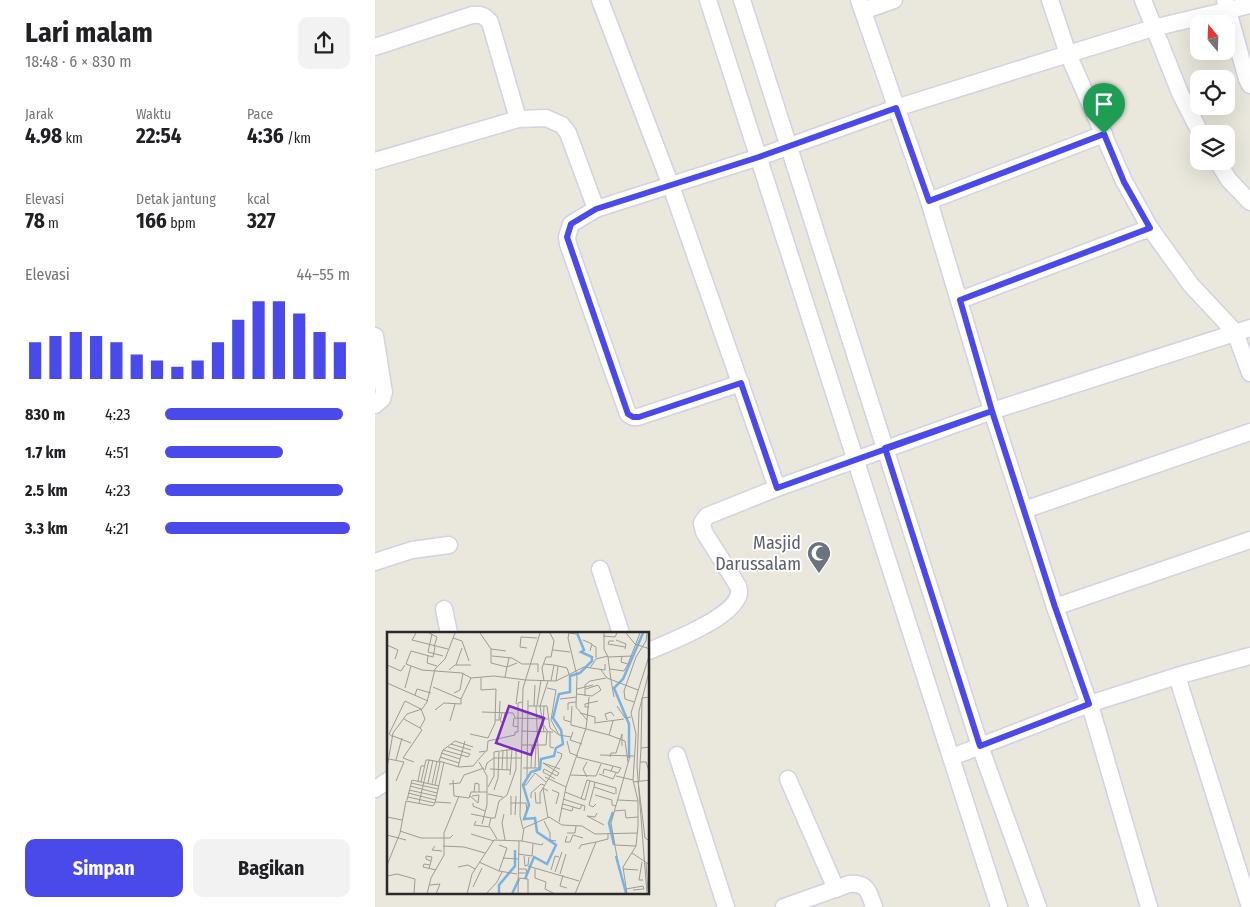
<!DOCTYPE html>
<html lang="id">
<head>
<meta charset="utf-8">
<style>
	body { margin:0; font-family:"Fira Sans Condensed",sans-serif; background:#f2f2f2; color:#202124; height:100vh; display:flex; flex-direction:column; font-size:19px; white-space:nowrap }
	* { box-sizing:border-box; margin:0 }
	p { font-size:16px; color:#757577 }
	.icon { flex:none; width:28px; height:28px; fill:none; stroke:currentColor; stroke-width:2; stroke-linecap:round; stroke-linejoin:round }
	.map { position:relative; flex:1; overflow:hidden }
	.details { display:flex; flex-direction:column; background:#fff; width:375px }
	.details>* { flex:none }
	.needle { width:32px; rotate:341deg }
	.controls { position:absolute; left:815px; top:15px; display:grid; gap:10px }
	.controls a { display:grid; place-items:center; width:45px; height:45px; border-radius:10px; background:#fff; box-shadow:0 5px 20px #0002; font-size:25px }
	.pin { position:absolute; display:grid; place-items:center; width:42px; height:42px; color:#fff; margin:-51px -21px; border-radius:50% 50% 50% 0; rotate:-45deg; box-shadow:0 0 5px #0007 }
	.pin .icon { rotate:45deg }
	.round { display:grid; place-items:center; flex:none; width:52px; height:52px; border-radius:10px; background:#f2f2f2 }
	.head { display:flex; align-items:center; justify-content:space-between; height:85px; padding:0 25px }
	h1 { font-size:28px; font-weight:700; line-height:38px }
	.stats { display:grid; grid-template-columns:repeat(3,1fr); gap:8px; height:85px; padding:5px 25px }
	.stats div { display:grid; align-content:center }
	.stats b { font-size:21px; font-weight:700 }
	.stats small { font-size:14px; font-weight:400 }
	.stats p { font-size:14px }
	.chart { height:140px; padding:10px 25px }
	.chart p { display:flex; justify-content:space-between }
	.chart svg { width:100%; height:90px; margin-top:5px; stroke:#4a49ea; stroke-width:6 }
	.primary-button { display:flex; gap:10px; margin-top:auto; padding:10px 25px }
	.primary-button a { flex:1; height:58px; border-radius:10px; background:#4a49ea; color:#fff; font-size:20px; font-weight:700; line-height:58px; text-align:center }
	.primary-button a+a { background:#f2f2f2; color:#202124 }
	ul { padding:0 25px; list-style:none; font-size:16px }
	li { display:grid; grid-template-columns:80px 60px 1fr; align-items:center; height:38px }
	li i { height:12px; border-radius:6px; background:#4a49ea }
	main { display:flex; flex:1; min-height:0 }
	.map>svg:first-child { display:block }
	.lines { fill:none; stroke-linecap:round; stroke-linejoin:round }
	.street-casing { stroke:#d2d2e1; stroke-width:19 }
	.street { stroke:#fff; stroke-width:16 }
	.route-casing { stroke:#fff; stroke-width:10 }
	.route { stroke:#4a49ea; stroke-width:6 }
	.labels { text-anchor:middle; stroke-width:4; stroke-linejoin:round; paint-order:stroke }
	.worship-label { font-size:18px; fill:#5b616d; stroke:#fff; text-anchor:end }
	.inset-river { fill:none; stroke:#78b2e4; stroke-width:2.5 }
	.inset-road { fill:none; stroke:#9d9b94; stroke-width:1 }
	.view { fill:#7b2cbf; fill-opacity:0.15; stroke:#7b2cbf; stroke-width:2.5 }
	.inset-edge { fill:none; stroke:#292929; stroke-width:2.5 }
</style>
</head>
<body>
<main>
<section class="details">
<div class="head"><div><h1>Lari malam</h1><p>18:48 · 6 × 830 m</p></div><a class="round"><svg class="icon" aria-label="share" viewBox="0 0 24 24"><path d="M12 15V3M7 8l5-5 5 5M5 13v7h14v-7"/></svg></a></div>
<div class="stats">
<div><p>Jarak</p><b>4.98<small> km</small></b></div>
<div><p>Waktu</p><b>22:54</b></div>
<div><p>Pace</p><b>4:36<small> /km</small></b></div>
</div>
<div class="stats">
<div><p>Elevasi</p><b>78<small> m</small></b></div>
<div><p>Detak jantung</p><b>166<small> bpm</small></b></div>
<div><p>kcal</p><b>327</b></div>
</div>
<div class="chart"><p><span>Elevasi</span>44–55 m</p>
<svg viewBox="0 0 160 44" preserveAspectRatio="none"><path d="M5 44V26M15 44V23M25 44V21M35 44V23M45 44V26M55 44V32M65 44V35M75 44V38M85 44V35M95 44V26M105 44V15M115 44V6M125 44V6M135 44V12M145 44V21M155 44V26"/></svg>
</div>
<ul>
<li><b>830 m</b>4:23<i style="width:96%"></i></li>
<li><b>1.7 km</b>4:51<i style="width:64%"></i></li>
<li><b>2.5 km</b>4:23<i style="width:96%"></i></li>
<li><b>3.3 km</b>4:21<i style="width:100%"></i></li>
</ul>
<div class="primary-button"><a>Simpan</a><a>Bagikan</a></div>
</section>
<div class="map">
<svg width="875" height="907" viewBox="0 0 875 907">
	<rect width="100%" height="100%" fill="#eae7dc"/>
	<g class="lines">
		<!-- street casing -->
		<g class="street-casing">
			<g id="street">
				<polyline points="225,0 296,186 402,488"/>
				<polyline points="333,0 624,907"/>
				<polyline points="367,0 605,746 663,907"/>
				<polyline points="484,0 554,201 617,411 680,607 718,715 774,907"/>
				<polyline points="675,0 693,54 749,181 775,228 816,285 860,332 875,373"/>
				<polyline points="768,0 805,93 826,134"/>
				<polyline points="850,0 872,79 875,85"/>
				<polyline points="488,11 519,0"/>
				<path d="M 0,47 L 97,15 C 105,14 109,15 115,22 L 143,119"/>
				<polyline points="0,161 143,119 171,118 187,125 193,133 221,209"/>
				<polyline points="842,161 854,180 875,202"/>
				<polyline points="554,201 729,134"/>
				<polyline points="585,300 775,228"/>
				<polyline points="0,336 9,392 7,399 0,405"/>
				<polyline points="366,383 263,417 258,417 253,414 193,244 192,237 196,224 221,209 384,157 521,108 693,54 778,28 875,5"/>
				<polyline points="649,510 875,432"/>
				<polyline points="0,562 37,550 74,545"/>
				<polyline points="225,569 246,633"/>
				<polyline points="680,607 875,540"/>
				<polyline points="69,609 74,633"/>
				<path d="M 274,651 C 292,643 374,613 363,586 L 329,532 L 327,523 L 332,516 L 402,488 L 617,411 L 875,328"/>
				<polyline points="802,676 875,907"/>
				<polyline points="302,755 351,907"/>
				<polyline points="577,757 714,704 802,676 875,656"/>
				<polyline points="413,779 461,889"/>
				<polyline points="0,789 14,780"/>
				<path d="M 409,907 L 474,884 C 492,882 494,892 499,907"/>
			</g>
		</g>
		<!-- street -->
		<use href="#street" class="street"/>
	</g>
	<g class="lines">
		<!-- route casing -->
		<g class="route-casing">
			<polyline id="route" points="729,134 554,201 521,108 384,157 221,209 196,224 192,237 253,414 258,417 264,417 366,383 402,488 617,411 680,607 714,704 605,746 510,448 617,411 585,300 775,228 749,182 729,134"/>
		</g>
		<!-- route -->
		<use href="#route" class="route"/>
	</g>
	<!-- icons -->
	<defs>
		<g id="mosque-pin" transform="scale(1.25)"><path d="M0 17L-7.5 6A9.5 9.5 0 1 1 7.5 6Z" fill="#6b7280" stroke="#fff"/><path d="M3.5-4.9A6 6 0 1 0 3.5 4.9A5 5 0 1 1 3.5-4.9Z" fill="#fff"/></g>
	</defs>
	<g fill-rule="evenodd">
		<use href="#mosque-pin" x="444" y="553"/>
	</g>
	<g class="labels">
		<!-- worship labels -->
		<g class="worship-label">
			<text x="426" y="549">Masjid<tspan x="426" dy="21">Darussalam</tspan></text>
		</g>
	</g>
	<!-- overview -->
	<g transform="translate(12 632)">
		<rect width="262" height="262" fill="#eae7dc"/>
		<path class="inset-river" d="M 242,126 L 242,92 L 227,56 L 236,47 L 256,1M 226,180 L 222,191 L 227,213M 229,224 L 239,261M 138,247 L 147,225 L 160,232 L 169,213 L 150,200 L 148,186 L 137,187 L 142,173 L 136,153 L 144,140 L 153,137 L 154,127 L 167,124 L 169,116 L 176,112 L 174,98 L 166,86 L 172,62 L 183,60 L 183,44 L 193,41 L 205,29 L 205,25 L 194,20 L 197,18 L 190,1M 112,262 L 112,253 L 128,234 L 128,218M 125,262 L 132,247"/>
		<path class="inset-road" d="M 29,1 L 25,8 L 61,17M 42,1 L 50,5 L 47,15M 93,1 L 104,17 L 119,19M 217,1 L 217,17 L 221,25 L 245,24M 239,1 L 248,12 L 263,17M 45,2 L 41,20 L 56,24M 216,4 L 228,5 L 230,1M 66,6 L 75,9 L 82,29M 196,8 L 205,12 L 203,19M 229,8 L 239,12 L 238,17M 227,9 L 222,9 L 221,12 L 238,15M 0,13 L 11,18 L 8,27M 205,13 L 209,15 L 209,26M 48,15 L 46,25 L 24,19 L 19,32 L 35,38 L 75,41 L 84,46 L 107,44 L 139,48M 140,16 L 133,15 L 134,5 L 150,6M 104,17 L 104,31 L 120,35 L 118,45M 166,18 L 183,20M 41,24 L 40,31 L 50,34M 105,24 L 125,26 L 135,32 L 151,32 L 151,40M 235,24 L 234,30 L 241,32 L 253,1M 221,25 L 224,48M 122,26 L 120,35 L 130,31M 157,32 L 167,33 L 164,49M 0,33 L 14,39 L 18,33M 69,33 L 75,16M 167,33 L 180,36 L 182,42M 203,36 L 209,27 L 221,24M 48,37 L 58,27 L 68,1M 223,37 L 237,39 L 241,32M 62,38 L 68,33 L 84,33M 214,38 L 220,46 L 251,58M 139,48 L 169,49 L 197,35 L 218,38 L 218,32M 224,48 L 227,65M 157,49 L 155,36 L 159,25 L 164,25 L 167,9 L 163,1M 169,49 L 171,34M 0,51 L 41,69M 46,55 L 74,67 L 84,46M 18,56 L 24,34M 160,56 L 169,58 L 164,88 L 172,103M 190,57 L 206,53M 67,61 L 73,58 L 76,41M 190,62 L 205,64 L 214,58 L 211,53 L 199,57M 28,63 L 30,57 L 44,61M 198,64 L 198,53 L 203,49 L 219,46M 173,67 L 190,65M 247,70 L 238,67 L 237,59 L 249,25 L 259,9 L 260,1M 129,72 L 132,49M 150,73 L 154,48M 141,74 L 160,74 L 163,96 L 172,103 L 184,105M 147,74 L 148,53M 153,74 L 161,49M 153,74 L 157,100M 157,74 L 156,92 L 161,100M 230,74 L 238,86 L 244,85M 202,75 L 198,75 L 198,72 L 211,69M 48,78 L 57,71 L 74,72 L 74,67M 181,78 L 181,71 L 189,70M 95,80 L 126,81 L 128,85M 115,81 L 113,89 L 116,91 L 118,81M 193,81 L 208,85 L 208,90M 177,84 L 177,88 L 184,90 L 184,93 L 222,103M 17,87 L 33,96 L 38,87 L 34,77M 108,88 L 112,88 L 113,69M 200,88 L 202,65M 220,88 L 218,82 L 224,80 L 227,84M 63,89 L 68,72M 226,89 L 222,103 L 238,109 L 241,130M 184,90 L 185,74M 207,91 L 237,87M 131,95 L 126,94 L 127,86 L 161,87M 134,99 L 166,100M 163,100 L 163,115 L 167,116M 186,100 L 183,108 L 195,112M 83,102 L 101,106 L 108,91 L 109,57 L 94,58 L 94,46M 6,104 L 24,111M 6,105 L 2,102 L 18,69 L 34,77M 180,109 L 183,121 L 191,124M 64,112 L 84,118M 135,113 L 159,113 L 160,100M 61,115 L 83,122M 86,115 L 68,109 L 56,118 L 52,129 L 72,135 L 86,134 L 98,120M 254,116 L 255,66 L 263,65M 56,118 L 81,125 L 83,122M 92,120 L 100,119 L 101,109 L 128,103 L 128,100 L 131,100 L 131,71 L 135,70M 54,121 L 73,127M 213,123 L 248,124M 53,125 L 72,131M 190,125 L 234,136 L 231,141 L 224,139M 223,125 L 224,121 L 229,121 L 235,102 L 235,114M 2,127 L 17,130 L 9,149M 9,128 L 15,106M 27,130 L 16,126 L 35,98 L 33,96M 92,130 L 100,144 L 100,173 L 95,192M 253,130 L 259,130 L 263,142M 71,135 L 78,109M 0,136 L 6,101 L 20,82 L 35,77 L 40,70 L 48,37M 136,136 L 152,136 L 149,74M 144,136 L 145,113M 148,136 L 149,113M 103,137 L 124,138M 115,137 L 116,119M 98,138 L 100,131 L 107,126 L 134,126M 120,138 L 120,117M 212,142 L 226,147 L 229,141M 216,142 L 217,137 L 224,139 L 226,134M 123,143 L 125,117M 183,143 L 209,144 L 214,132M 170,144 L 172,141 L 156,131 L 173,137M 229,144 L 246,148M 140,145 L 141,68M 158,145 L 179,155M 200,145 L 196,137 L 200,130M 168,147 L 156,140 L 157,137 L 170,144M 66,148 L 67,164 L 82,166 L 84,160 L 100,160M 31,149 L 34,134 L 37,134M 251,149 L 258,206 L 263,209M 252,149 L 254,116 L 263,115M 34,150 L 39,128 L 43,128M 208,150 L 207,155 L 228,162M 246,150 L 263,148M 24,151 L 51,157M 41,151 L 46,128M 45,152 L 50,129M 62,152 L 73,151 L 77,143 L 97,136M 48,153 L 53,130M 135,153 L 139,153 L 148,141 L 159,150M 23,154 L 50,161M 101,155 L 107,144 L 107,120 L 112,119M 207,155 L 202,173 L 206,175 L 209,172M 22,158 L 49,164M 107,158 L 111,146 L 112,119M 165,158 L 172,161 L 169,172M 87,160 L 88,151 L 92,152 L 92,160M 148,160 L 149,171 L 154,171M 178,160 L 198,168 L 203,149M 21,161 L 49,168M 101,162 L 116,165M 208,163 L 225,168 L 225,173 L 229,174M 83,164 L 91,171 L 92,163 L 85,164M 21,165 L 48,171M 144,166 L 144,161 L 154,152 L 157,153M 176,167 L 198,174 L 197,179M 194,167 L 200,148 L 229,156 L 229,162M 20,168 L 25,148 L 52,154M 231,168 L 251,169M 49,170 L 64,171M 32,171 L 42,128 L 53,130M 48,171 L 57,130M 86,171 L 86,174 L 98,179M 124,171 L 139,171 L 140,179M 153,171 L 153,161 L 156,156 L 161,159M 176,172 L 193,177 L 195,173M 174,176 L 185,179 L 186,175M 227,179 L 238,178 L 239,186 L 251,185M 210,181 L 208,185 L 200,184 L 217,193M 84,182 L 104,186 L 102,194M 117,182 L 115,191 L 118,208M 124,183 L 124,164M 128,183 L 129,164M 0,185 L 15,188M 104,186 L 108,186 L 112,169 L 120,163 L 129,137 L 129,117 L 113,119M 161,186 L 156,156 L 174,126 L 175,122 L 170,120M 89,189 L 87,193 L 103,195 L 110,207M 157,189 L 163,201 L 163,208 L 169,209M 172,190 L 179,155 L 199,96 L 200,88 L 189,75 L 190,44 L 181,6 L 182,1 L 189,2M 136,197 L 133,184 L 136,56 L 153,1M 13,199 L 34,206 L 63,206 L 66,203M 180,201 L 188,201 L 189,194M 84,202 L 107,209M 0,203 L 19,208M 180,204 L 178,210 L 183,210 L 186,203 L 196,206M 135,209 L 155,213 L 156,211M 112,213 L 120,216 L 112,239M 228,213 L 249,214M 48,214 L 45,218 L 55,219M 56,214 L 77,215 L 98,221M 192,217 L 194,213 L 209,210M 245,221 L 263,233M 131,222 L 145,224 L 146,212M 137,224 L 138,234 L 141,233 L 142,225M 230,225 L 224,191 L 243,124M 116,226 L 131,227M 92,230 L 112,239 L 130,242M 255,230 L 252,248 L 256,248M 259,231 L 261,259M 0,233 L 13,201 L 19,169 L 46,174 L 48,171M 43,233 L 37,232 L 36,235 L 49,238M 141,234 L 192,249M 71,235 L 81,233 L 88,237M 42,237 L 45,225 L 39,224 L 39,227 L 44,229M 148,237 L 148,246 L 159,250 L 158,257 L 168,262M 236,237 L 251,238M 164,238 L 168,224 L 172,225M 168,240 L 175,220M 131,241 L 140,241 L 139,237 L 132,237M 173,242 L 179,222M 176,243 L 173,254 L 180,256M 0,244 L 10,242 L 28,247 L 27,262M 131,246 L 141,247 L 141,262M 43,253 L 53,252 L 49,262M 86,255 L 95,236M 239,257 L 256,254 L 257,257 L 246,258M 40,262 L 44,246 L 57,223 L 57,201 L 72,164M 80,262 L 85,242 L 107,208 L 135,209 L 137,196 L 162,185 L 175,193 L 195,194 L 208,202 L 250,201M 99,262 L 110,250 L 115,240M 131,262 L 132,209M 188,262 L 209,210 L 221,207 L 221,202M 240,262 L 236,235 L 249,214 L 251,194 L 251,169 L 246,148 L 249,102 L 244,81 L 263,21M 260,262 L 250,134 L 252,79 L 263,36"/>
		<path class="view" d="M 122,74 L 157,86 L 144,123 L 109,111 Z"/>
		<rect width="262" height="262" class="inset-edge"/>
	</g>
</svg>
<div class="controls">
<a><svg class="needle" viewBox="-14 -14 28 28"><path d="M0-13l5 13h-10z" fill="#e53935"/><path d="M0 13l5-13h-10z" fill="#757577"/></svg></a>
<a><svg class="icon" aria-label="locate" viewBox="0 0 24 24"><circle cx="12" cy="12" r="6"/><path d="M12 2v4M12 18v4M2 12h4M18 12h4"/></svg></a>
<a><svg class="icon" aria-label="layers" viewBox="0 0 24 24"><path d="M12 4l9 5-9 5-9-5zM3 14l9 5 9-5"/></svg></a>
</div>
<div class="pin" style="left:729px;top:134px;background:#1e9e55"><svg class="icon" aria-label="arrive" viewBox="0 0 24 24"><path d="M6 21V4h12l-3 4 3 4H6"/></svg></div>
</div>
</main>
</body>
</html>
